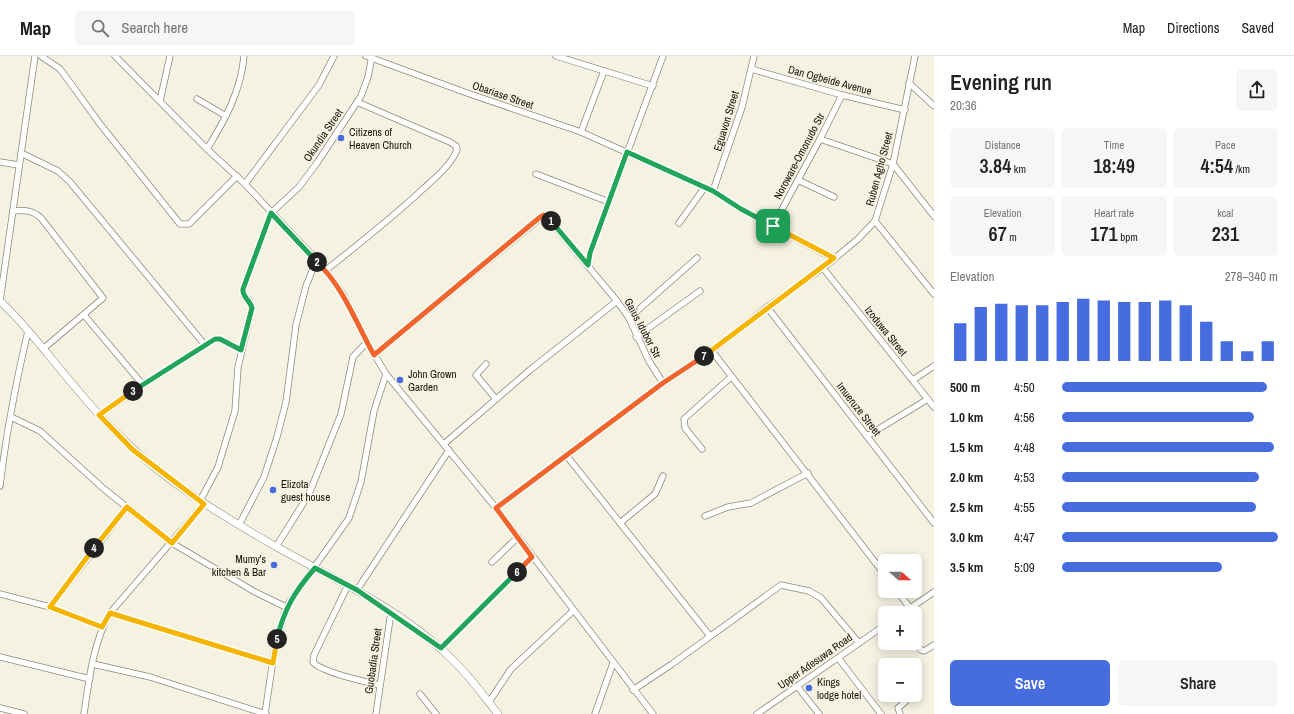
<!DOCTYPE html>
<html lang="en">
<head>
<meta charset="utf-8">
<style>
	body { margin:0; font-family:"Archivo Narrow",sans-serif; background:#f6f6f6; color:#202124; height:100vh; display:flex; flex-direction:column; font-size:15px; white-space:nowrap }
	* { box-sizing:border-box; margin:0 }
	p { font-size:13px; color:#757577 }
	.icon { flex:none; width:22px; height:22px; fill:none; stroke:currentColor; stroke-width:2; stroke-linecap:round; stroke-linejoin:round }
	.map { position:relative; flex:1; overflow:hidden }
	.details { display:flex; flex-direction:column; background:#fff; width:360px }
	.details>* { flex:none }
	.needle { width:26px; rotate:110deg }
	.fabs { position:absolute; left:878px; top:498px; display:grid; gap:8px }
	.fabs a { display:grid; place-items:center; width:44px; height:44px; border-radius:6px; background:#fff; box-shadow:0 2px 10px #0003; font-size:20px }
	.pin { position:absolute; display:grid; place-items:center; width:34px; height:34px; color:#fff; margin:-17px; border-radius:8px; box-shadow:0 2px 6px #0006 }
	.km { position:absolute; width:20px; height:20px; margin:-10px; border-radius:50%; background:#222; color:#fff; font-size:11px; line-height:20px; text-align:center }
	.round { display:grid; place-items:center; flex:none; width:42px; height:42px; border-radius:6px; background:#f6f6f6 }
	.head { display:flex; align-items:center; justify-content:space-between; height:68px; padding:0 16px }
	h1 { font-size:22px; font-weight:600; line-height:30px }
	.stats { display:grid; grid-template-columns:repeat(3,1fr); gap:6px; height:68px; padding:4px 16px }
	.stats div { display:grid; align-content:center; border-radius:6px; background:#f6f6f6; text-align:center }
	.stats b { font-size:20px; font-weight:600 }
	.stats small { font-size:11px; font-weight:400 }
	.stats p { font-size:11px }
	.chart { height:112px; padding:8px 16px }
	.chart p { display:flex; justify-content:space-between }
	.chart svg { width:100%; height:72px; margin-top:4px; stroke:#466cdf; stroke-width:6 }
	.primary-button { display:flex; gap:8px; margin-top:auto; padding:8px 16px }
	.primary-button a { flex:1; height:46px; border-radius:6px; background:#466cdf; color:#fff; font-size:16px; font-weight:600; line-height:46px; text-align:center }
	.primary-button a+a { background:#f6f6f6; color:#202124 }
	ul { padding:0 16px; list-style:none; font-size:13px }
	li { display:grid; grid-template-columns:64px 48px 1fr; align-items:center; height:30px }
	li i { height:10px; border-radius:5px; background:#466cdf }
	header { display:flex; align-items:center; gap:24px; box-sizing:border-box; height:56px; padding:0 20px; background:#fff; border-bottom:1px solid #e0e0e0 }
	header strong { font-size:19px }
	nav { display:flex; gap:22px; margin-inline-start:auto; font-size:14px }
	.search { width:280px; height:36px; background:#f6f6f6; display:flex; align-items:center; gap:10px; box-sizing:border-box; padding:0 14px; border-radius:6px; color:#757577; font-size:15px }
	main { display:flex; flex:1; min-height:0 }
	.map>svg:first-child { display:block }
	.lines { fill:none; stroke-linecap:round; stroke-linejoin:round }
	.minor-casing { stroke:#8c897a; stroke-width:7 }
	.tertiary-casing { stroke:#8c897a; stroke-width:8 }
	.minor { stroke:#fff; stroke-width:5.5 }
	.tertiary { stroke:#fff; stroke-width:7 }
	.split-1-casing { stroke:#fff; stroke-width:8 }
	.split-2-casing { stroke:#fff; stroke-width:8 }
	.split-3-casing { stroke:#fff; stroke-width:8 }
	.split-4-casing { stroke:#fff; stroke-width:8 }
	.split-5-casing { stroke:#fff; stroke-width:8 }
	.split-6-casing { stroke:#fff; stroke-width:8 }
	.split-7-casing { stroke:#fff; stroke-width:8 }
	.split-8-casing { stroke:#fff; stroke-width:8 }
	.split-1 { stroke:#22a559; stroke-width:5 }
	.split-2 { stroke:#f0652b; stroke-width:5 }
	.split-3 { stroke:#22a559; stroke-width:5 }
	.split-4 { stroke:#f5b400; stroke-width:5 }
	.split-5 { stroke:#f5b400; stroke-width:5 }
	.split-6 { stroke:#22a559; stroke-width:5 }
	.split-7 { stroke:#f0652b; stroke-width:5 }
	.split-8 { stroke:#f5b400; stroke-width:5 }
	.poi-dot { fill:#466cdf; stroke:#f6f2e2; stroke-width:1.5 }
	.labels { text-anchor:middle; stroke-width:3; stroke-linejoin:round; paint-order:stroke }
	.street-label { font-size:11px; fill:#171510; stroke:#f6f2e2 }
	.poi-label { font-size:11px; fill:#171510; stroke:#f6f2e2; text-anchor:start }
</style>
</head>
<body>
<header>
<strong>Map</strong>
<div class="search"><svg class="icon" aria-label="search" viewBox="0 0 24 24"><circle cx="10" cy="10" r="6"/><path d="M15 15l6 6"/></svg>Search here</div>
<nav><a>Map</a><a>Directions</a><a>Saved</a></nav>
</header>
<main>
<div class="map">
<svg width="934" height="658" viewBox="0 0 934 658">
	<rect width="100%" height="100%" fill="#f6f2e2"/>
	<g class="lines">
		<!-- minor casing -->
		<g class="minor-casing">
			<g id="minor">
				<polyline points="41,0 60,13 66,21 100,68 180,168 189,168 237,120"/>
				<polyline points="115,0 207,93 245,128 326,214 343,238 367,286 386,318 496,452 653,658"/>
				<polyline points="366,0 467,37 581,76 713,135 741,153 834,203"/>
				<polyline points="556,0 653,30"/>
				<polyline points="751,13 842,39 905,54"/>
				<polyline points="909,27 934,50"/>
				<polyline points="197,43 226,60"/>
				<polyline points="160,45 170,0"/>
				<polyline points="581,76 604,15"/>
				<polyline points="820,83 893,108 934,160"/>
				<path d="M 207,93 C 225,64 241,35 244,0"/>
				<polyline points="21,97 58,115 70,126 205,289"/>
				<polyline points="0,106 19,109"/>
				<polyline points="536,118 609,146"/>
				<polyline points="798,124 834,141"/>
				<polyline points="245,128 319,29 334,0"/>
				<polyline points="713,135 742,51 754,0"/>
				<path d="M 13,155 C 25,154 32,154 41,162 L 103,242 L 43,293"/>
				<polyline points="875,165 934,238"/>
				<polyline points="679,167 705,131"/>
				<polyline points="773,170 820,83 842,39"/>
				<polyline points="588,209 590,197 663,0"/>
				<polyline points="823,212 934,351"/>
				<path d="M 326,214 C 359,188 392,162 423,133 C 435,122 451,109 457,94 L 456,90 L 450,86 L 357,46"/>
				<polyline points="0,245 35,0"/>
				<polyline points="767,251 934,467"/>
				<polyline points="84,259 143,329"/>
				<polyline points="629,262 697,202"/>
				<polyline points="636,281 700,235"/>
				<polyline points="712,295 885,519"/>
				<polyline points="374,299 544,159 547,161 617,245 629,262 649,305 663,327"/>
				<polyline points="486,308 476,319 496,343"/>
				<polyline points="913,324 934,310"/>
				<polyline points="99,359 143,329 215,283 220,283 241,294"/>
				<polyline points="11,361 40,375 104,433 172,487 255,536 286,551"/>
				<polyline points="867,380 928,343"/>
				<polyline points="444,388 530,314 617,245"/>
				<polyline points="702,393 685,372 684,363 731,321"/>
				<polyline points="566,399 710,580"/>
				<path d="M 0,430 C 6,378 16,326 28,275"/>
				<polyline points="200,445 218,411 235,355 238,311 252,252 249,244 244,240 243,233 271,157 299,131 317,107 361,40 368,21 372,0"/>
				<polyline points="496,452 663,327 712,295 767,251 823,212 858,183 875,165 893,108 915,0"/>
				<polyline points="705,460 728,451 751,447 808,417"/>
				<polyline points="620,467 655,438 663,420"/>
				<polyline points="239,469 264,421 277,381 286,346 296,269 306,230 316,205"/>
				<polyline points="276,491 309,438 341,358 353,301 367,286"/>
				<polyline points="492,506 518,481"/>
				<path d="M 348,529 L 314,599 L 313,606 C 320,616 367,626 379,629"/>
				<polyline points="357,534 449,394"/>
				<polyline points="897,535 910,552"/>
				<polyline points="0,538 50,551 102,571"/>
				<polyline points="50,551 127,451"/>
				<polyline points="110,557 273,607"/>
				<polyline points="903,557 934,536"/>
				<polyline points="915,586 921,594 924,595 934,589"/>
				<polyline points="441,592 532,501"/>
				<polyline points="0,601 90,623"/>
				<polyline points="839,603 881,658"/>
				<polyline points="93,608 150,621 266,658"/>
				<polyline points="797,630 819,658"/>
				<polyline points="633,634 672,608 781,529 809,535 821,542 859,587"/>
				<polyline points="420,638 436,658"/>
				<polyline points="489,646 511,613 573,555"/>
				<polyline points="0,652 24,658"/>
				<path d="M 84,658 C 89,624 93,587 110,557 L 204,448"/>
				<polyline points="265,658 274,597 286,551 349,462 361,426 374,355 386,318"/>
				<polyline points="376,658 391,556"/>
				<polyline points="595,658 613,607"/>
				<polyline points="757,658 885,569"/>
				<polyline points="900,658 898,652 906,645"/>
			</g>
		</g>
		<!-- tertiary casing -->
		<g class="tertiary-casing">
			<path id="tertiary" d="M 0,245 C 24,267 44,294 65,319 C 97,358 127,391 167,421 C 201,447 238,469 275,490 C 332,522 393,549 442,594 C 464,613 480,635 498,658"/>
		</g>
		<!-- minor -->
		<use href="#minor" class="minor"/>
		<!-- tertiary -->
		<use href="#tertiary" class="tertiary"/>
	</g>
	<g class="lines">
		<!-- split-1 casing -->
		<g class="split-1-casing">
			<polyline id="split-1" points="551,165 588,209 590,197 627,96 713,135 741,153 773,170"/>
		</g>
		<!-- split-2 casing -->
		<g class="split-2-casing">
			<path id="split-2" d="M 317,206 C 344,232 356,267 374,299 L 539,162 L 544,159 L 551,165"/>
		</g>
		<!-- split-3 casing -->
		<g class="split-3-casing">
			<path id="split-3" d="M 133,335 L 215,283 L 220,283 L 241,294 L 252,252 C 250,244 242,241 243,233 L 271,157 L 317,206"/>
		</g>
		<!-- split-4 casing -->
		<g class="split-4-casing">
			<polyline id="split-4" points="94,492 127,451 172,487 204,448 133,394 99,359 133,335"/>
		</g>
		<!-- split-5 casing -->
		<g class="split-5-casing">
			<polyline id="split-5" points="94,492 50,551 102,571 110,557 273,607 277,583"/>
		</g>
		<!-- split-6 casing -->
		<g class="split-6-casing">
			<path id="split-6" d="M 277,583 C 284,553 295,535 315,512 L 357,534 L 441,592 L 517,516"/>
		</g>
		<!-- split-7 casing -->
		<g class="split-7-casing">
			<polyline id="split-7" points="517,516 532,501 496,452 663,327 704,300"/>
		</g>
		<!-- split-8 casing -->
		<g class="split-8-casing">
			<polyline id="split-8" points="704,300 834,202 773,170"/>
		</g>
		<!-- split-1 -->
		<use href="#split-1" class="split-1"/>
		<!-- split-2 -->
		<use href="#split-2" class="split-2"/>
		<!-- split-3 -->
		<use href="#split-3" class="split-3"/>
		<!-- split-4 -->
		<use href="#split-4" class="split-4"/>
		<!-- split-5 -->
		<use href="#split-5" class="split-5"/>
		<!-- split-6 -->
		<use href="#split-6" class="split-6"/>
		<!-- split-7 -->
		<use href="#split-7" class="split-7"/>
		<!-- split-8 -->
		<use href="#split-8" class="split-8"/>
	</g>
	<!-- markers -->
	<g class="poi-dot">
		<circle cx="341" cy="82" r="4"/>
		<circle cx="400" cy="324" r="4"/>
		<circle cx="273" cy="434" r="4"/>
		<circle cx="274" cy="509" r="4"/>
		<circle cx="809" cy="632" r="4"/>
	</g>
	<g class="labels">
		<!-- street labels -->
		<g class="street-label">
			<text transform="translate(830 24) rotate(15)" y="4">Dan Ogbeide Avenue</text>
			<text transform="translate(503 39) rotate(19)" y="4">Obariase Street</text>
			<text transform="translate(726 65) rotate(-73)" y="4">Eguavon Street</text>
			<text transform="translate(323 79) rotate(-56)" y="4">Okundia Street</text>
			<text transform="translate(799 100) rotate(-62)" y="4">Noroware-Omonudo Str</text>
			<text transform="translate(879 113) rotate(-75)" y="4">Ruben Agho Street</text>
			<text transform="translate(643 272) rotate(62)" y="4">Gaius Idubor Str</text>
			<text transform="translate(886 275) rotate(51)" y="4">Izoduwa Street</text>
			<text transform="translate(859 353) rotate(52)" y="4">Imueruze Street</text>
			<text transform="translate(373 605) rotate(-82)" y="4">Guobadia Street</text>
			<text transform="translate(815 605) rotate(-35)" y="4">Upper Adesuwa Road</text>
		</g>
		<!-- poi labels -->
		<g class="poi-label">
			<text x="349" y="80">Citizens of<tspan x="349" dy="13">Heaven Church</tspan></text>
			<text x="408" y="322">John Grown<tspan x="408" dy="13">Garden</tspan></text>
			<text x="281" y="432">Elizota<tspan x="281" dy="13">guest house</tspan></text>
			<text x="266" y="507" text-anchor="end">Mumy's<tspan x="266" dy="13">kitchen &amp; Bar</tspan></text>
			<text x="817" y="630">Kings<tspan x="817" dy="13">lodge hotel</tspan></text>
		</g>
	</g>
</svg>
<div class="fabs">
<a><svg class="needle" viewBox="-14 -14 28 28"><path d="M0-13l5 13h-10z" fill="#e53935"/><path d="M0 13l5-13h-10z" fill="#757577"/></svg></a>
<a>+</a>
<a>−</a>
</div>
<div class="pin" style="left:773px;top:170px;background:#1e9e55"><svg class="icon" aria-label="arrive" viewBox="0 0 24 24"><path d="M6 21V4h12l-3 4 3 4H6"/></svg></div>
<b class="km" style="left:551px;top:165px">1</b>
<b class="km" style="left:317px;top:206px">2</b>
<b class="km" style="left:133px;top:335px">3</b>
<b class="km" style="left:94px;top:492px">4</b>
<b class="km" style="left:277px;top:583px">5</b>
<b class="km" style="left:517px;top:516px">6</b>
<b class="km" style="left:704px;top:300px">7</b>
</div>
<section class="details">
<div class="head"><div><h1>Evening run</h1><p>20:36</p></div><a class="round"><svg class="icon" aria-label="share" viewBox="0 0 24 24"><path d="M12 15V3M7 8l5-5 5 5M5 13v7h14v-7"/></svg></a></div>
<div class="stats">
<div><p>Distance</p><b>3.84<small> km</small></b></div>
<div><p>Time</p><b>18:49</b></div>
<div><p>Pace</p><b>4:54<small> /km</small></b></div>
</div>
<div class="stats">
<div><p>Elevation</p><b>67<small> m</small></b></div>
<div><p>Heart rate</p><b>171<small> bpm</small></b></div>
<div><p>kcal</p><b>231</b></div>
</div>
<div class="chart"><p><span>Elevation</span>278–340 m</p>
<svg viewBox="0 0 160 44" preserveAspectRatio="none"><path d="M5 44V21M15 44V11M25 44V9M35 44V10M45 44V10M55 44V8M65 44V6M75 44V7M85 44V8M95 44V8M105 44V7M115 44V10M125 44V20M135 44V32M145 44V38M155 44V32"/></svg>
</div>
<ul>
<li><b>500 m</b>4:50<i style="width:95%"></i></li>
<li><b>1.0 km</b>4:56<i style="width:89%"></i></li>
<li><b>1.5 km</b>4:48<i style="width:98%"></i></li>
<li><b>2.0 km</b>4:53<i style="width:91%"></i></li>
<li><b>2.5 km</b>4:55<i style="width:90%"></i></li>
<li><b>3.0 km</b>4:47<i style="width:100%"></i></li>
<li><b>3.5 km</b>5:09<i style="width:74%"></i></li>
</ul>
<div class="primary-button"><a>Save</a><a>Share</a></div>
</section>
</main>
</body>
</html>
